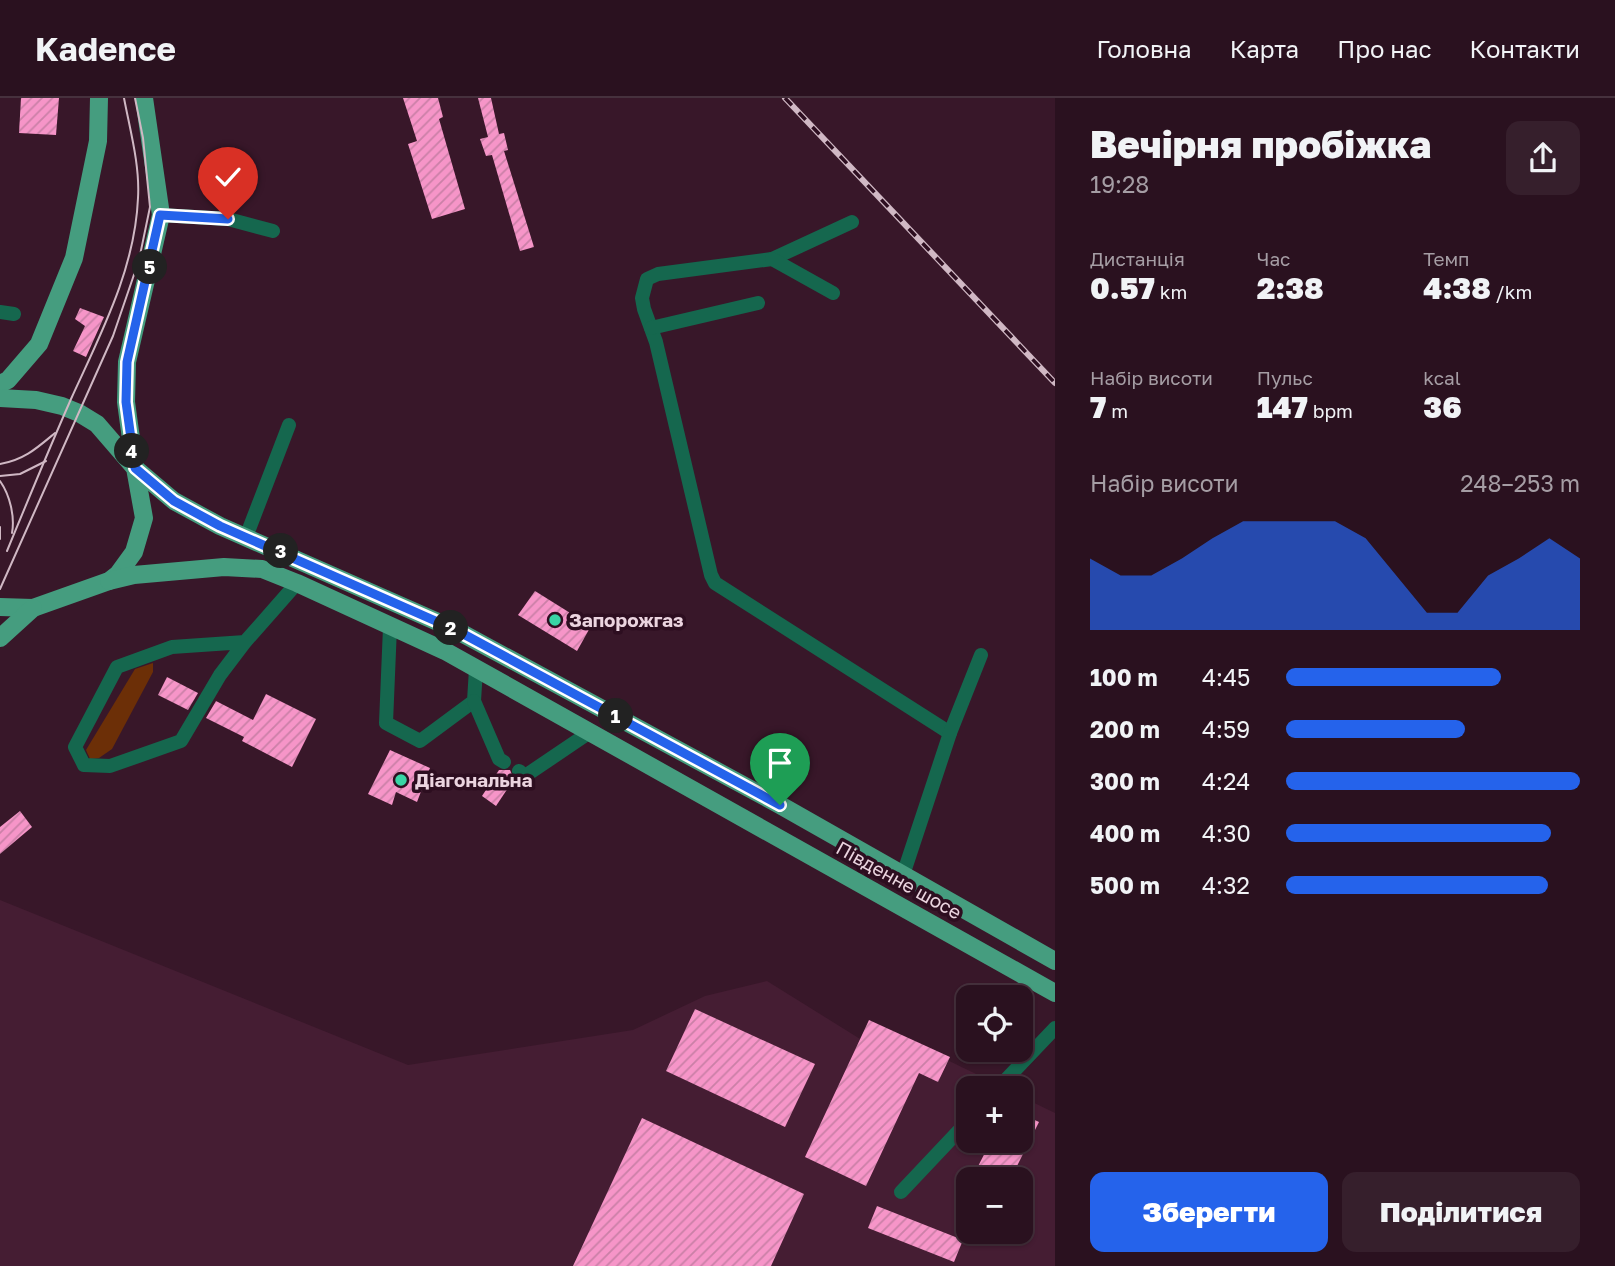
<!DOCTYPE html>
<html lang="uk">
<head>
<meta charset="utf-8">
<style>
	body { margin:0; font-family:"Golos Text",sans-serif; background:#361f2c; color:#f1f3f6; height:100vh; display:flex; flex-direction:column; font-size:26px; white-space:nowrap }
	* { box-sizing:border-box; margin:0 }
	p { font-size:23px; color:#a59da4 }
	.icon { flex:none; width:38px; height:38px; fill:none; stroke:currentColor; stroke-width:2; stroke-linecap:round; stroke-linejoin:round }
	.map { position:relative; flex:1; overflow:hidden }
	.details { display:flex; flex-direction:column; background:#2a111f; width:560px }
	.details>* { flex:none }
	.buttons { position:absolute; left:956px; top:887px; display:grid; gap:14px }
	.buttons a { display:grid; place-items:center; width:77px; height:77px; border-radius:14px; background:#2a111f; box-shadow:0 2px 5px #0004,0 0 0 2px #46313d; font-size:35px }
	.pin { position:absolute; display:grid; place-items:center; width:60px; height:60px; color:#fff; margin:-72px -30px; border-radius:50% 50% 50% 0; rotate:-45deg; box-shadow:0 0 7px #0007 }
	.pin .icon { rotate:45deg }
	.km { position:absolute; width:35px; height:35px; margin:-18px; border-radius:50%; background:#222; color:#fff; font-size:19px; line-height:35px; text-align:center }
	.round { display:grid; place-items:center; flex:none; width:74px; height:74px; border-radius:14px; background:#361f2c }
	.headline { display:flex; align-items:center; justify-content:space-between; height:119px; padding:0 35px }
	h1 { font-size:38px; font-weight:800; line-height:52px }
	.stats { display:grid; grid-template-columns:repeat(3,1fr); gap:10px; height:119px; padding:7px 35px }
	.stats div { display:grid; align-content:center }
	.stats b { font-size:30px; font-weight:800 }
	.stats small { font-size:19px; font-weight:400 }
	.stats p { font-size:19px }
	.chart { height:196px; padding:14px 35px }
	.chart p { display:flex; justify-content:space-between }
	.chart svg { width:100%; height:126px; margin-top:7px; fill:#2563eb; opacity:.7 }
	.cta { display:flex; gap:14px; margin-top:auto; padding:14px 35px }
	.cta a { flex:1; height:80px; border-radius:14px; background:#2563eb; color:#fff; font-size:28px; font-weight:800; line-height:80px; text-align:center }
	.cta a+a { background:#361f2c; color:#f1f3f6 }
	ul { padding:0 35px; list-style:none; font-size:23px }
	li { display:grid; grid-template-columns:112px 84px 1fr; align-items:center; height:52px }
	li i { height:18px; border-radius:9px; background:#2563eb }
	header { display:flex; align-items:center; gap:42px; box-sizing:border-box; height:98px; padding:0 35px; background:#2a111f; border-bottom:2px solid #46313d }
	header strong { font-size:33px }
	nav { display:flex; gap:38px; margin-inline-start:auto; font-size:24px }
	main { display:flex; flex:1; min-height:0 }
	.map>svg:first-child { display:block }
	.built { fill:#451d33; fill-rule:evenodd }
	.green { fill:#6c2f07 }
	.building { fill:url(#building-hatch) }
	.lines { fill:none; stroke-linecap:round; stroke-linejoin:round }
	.minor { stroke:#15674e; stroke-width:14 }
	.major { stroke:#459d7f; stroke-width:18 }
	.tram { stroke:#d0b8c4; stroke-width:2 }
	.rail-casing { stroke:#d0b8c4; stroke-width:6 }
	.rail { stroke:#2d0e20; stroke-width:3.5; stroke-dasharray:10; stroke-linecap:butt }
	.route-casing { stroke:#fff; stroke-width:14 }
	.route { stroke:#2563eb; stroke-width:9 }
	.poi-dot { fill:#39d4a5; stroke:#2d0e20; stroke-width:2.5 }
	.labels { text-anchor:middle; stroke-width:7; stroke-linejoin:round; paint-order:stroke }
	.poi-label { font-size:19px; font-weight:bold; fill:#ebd4df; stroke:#2d0e20; text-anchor:start }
	.street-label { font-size:19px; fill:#ebd4df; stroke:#2d0e20 }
</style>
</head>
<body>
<header>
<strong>Kadence</strong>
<nav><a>Головна</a><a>Карта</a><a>Про нас</a><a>Контакти</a></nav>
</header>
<main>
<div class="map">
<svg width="1055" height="1168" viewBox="0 0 1055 1168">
	<defs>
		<pattern id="building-hatch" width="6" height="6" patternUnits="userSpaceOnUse" patternTransform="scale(1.75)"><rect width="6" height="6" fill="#f695c8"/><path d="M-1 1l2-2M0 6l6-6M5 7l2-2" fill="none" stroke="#ca80a7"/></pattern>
	</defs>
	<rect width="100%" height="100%" fill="#381729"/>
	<!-- built -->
	<path class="built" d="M 0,802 L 408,967 L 633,932 L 705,898 L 767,883 L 865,944 L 879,929 L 1005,990 L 968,990 L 968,1043 L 1020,1043 L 1020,998 L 1055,1015 L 1055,1168 L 0,1168 ZM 968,1082 L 1020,1082 L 1020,1134 L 968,1134 Z"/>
	<!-- green -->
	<polygon class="green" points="153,565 153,574 112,651 99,660 90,661 86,652 135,571"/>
	<!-- building -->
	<g class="building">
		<polygon points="21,0 59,0 56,37 19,35"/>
		<polygon points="403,0 438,0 443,19 439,21 465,111 432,121 408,46 417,43"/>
		<polygon points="478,0 491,0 499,36 504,35 508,52 504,53 534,149 520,153 492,57 486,58 480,41 488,39"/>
		<polygon points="80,210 104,219 86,259 73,253 85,228 75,221"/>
		<polygon points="535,493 591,528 577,553 518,517"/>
		<polygon points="167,579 198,595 188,612 158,597"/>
		<polygon points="266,596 316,621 292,669 242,643 244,639 206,620 216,603 253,622"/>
		<polygon points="390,652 430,670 417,704 396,694 392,707 368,696"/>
		<polygon points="499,672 510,672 514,681 496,708 482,698"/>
		<polygon points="20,713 32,729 0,756 0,729"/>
		<polygon points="695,911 815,966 785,1029 666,973"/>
		<polygon points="869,922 950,959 938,984 919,975 866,1088 805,1059"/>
		<polygon points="1020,1015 1039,1024 1010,1082 971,1082 991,1043 1020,1043"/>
		<polygon points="642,1020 804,1096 771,1168 573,1168"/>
		<polygon points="968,1089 968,1121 955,1114"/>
		<polygon points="877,1108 963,1142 954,1164 868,1130"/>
	</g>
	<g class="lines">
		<!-- minor -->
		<g class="minor">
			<polyline points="161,117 228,121 273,133"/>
			<polyline points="852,124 772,161 658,176 647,181 642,200 644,211 656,244 711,477 715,485 950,635"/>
			<polyline points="772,161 833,195"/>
			<polyline points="0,214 14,216"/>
			<polyline points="651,230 758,205"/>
			<polyline points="246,439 289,327"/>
			<polyline points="390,529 386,625 420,643 474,603 476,571"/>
			<polyline points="245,544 172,549 117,569 75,649 84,667 110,668 181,643 220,577 245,544 297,485"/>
			<polyline points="474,603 499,661 504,664"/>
			<polyline points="519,673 525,678 590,634"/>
			<polyline points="903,777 950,635 981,557"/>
			<polyline points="998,990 1055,930"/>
			<polyline points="901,1094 968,1023"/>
		</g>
		<!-- major -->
		<g class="major">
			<polyline points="144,0 161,117 127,264 126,304 135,370 174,403 220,428 456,532 780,707 1055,863"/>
			<polyline points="0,286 8,282 39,246 74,160 98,43 99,0"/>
			<polyline points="0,300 36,302 62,308 79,315 97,326 135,370 144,420 134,454 118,476 109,483 33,510 0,509"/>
			<polyline points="109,483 134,477 224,469 262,471 297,485 445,553 1055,895"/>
			<polyline points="0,540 33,510"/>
		</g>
		<!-- tram -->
		<g class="tram">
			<path d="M 0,366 C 24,362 37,350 55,335"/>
			<polyline points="0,378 20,376 46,363"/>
			<path d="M 0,383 C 10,397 15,419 12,435"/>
			<polyline points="0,429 0,441"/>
			<path d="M 7,453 C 28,402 49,351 71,301 C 100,237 135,172 138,100 C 140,67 130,32 124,0"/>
			<polyline points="0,491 113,238 139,162 150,109 143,40 135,0"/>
		</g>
		<!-- rail casing -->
		<g class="rail-casing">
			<polyline id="rail" points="785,0 1055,285"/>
		</g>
		<!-- rail -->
		<use href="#rail" class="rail"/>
	</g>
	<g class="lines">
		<!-- route casing -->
		<g class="route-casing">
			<polyline id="route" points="228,121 160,117 127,264 126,304 135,370 174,403 220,428 456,532 780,707"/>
		</g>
		<!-- route -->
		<use href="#route" class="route"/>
	</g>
	<!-- markers -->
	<g class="poi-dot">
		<circle cx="555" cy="522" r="7"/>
		<circle cx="401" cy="682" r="7"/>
	</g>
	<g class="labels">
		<!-- poi labels -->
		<g class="poi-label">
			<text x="569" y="529">Запорожгаз</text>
			<text x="415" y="689">Діагональна</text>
		</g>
		<!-- street labels -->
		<g class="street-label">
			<text transform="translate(899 782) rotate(29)" y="7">Південне шосе</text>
		</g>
	</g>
</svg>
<div class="buttons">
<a><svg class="icon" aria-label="locate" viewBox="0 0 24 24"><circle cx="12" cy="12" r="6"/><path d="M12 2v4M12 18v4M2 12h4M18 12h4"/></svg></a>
<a>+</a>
<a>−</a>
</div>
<div class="pin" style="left:780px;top:707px;background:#1e9e55"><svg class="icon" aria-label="arrive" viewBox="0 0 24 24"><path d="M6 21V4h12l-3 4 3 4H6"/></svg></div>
<div class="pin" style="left:228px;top:121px;background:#d93025"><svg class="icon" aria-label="check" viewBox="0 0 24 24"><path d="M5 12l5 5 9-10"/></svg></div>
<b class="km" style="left:616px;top:618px">1</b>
<b class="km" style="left:451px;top:530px">2</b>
<b class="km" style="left:281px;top:453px">3</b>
<b class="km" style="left:132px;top:353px">4</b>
<b class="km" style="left:150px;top:169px">5</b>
</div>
<section class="details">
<div class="headline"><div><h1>Вечірня пробіжка</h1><p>19:28</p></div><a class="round"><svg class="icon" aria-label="share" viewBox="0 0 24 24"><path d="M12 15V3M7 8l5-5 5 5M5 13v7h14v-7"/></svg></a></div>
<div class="stats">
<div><p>Дистанція</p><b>0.57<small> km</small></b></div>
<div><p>Час</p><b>2:38</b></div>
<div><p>Темп</p><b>4:38<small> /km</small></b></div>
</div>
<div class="stats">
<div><p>Набір висоти</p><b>7<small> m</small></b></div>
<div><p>Пульс</p><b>147<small> bpm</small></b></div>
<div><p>kcal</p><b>36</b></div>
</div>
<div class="chart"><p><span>Набір висоти</span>248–253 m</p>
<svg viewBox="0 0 160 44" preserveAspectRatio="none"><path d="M0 44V19L10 25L20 25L30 19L40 12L50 6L60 6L70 6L80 6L90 12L100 25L110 38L120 38L130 25L140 19L150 12L160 19V44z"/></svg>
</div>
<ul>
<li><b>100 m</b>4:45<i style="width:73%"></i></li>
<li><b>200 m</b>4:59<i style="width:61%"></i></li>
<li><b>300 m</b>4:24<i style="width:100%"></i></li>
<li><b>400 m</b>4:30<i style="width:90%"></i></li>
<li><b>500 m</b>4:32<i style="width:89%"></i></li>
</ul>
<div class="cta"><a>Зберегти</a><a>Поділитися</a></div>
</section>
</main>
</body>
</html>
